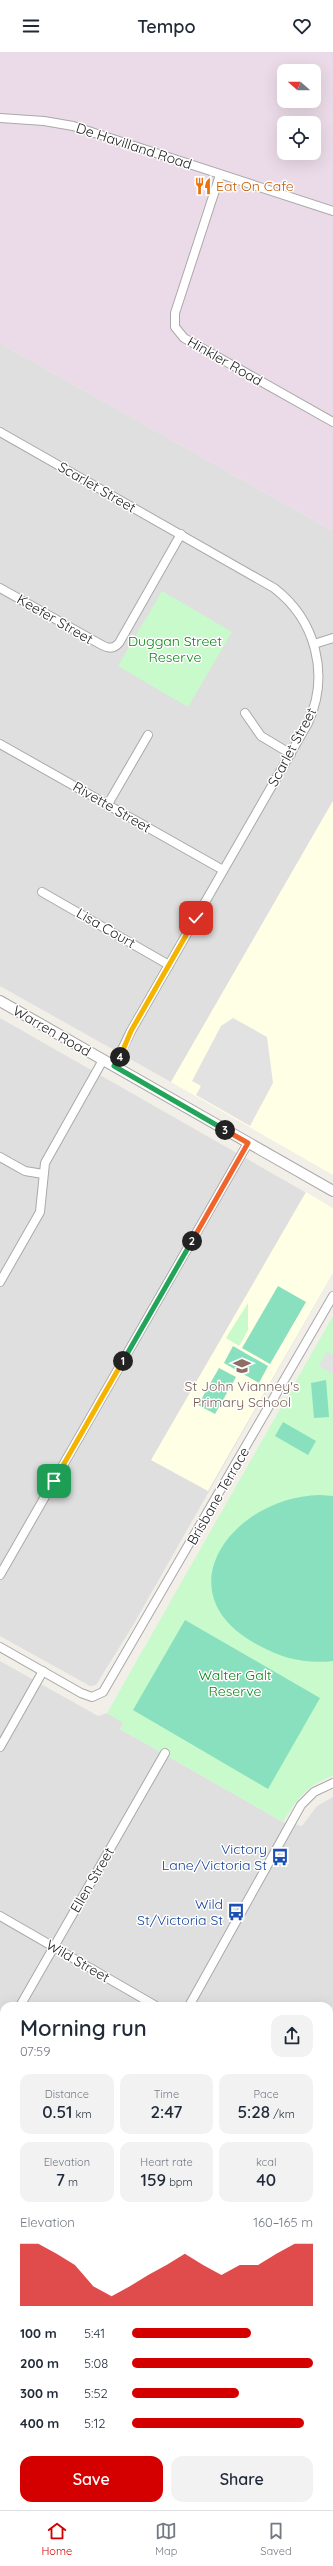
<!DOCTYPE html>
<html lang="en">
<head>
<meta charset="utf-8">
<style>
	body { margin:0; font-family:Quicksand,sans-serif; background:#f2f2f3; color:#1f2937; height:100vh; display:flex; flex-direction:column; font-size:15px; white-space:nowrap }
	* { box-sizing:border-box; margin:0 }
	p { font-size:13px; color:#747a83 }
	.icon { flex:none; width:22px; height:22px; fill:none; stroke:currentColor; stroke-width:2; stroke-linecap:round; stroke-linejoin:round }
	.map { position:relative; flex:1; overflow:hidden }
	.details { position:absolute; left:0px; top:1950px; width:333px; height:508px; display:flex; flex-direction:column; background:#fff; border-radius:12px 12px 0 0; box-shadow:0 4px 16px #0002 }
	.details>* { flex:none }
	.needle { width:26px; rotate:291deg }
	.buttons { position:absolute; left:277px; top:12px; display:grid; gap:8px }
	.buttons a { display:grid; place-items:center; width:44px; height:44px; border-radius:8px; background:#fff; box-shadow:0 4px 16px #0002; font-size:20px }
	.pin { position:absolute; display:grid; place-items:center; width:34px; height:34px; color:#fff; margin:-17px; border-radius:8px; box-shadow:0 2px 6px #0006 }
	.km { position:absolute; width:20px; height:20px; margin:-10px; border-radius:50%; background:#222; color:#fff; font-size:11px; line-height:20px; text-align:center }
	.round { display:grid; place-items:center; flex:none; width:42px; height:42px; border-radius:12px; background:#f2f2f3 }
	.summary { display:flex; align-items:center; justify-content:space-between; height:68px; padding:0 20px }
	h1 { font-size:22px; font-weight:600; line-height:30px }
	.figures { display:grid; grid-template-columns:repeat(3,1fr); gap:6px; height:68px; padding:4px 20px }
	.figures div { display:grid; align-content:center; border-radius:10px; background:#f2f2f3; text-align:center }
	.figures b { font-size:17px; font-weight:600 }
	.figures small { font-size:11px; font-weight:400 }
	.figures p { font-size:11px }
	.chart { height:112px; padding:8px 20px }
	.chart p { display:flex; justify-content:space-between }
	.chart svg { width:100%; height:72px; margin-top:4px; fill:#d40000; opacity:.7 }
	.cta { display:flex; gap:8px; margin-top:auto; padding:8px 20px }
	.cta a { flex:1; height:46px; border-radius:12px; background:#d40000; color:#fff; font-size:16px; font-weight:600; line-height:46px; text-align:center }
	.cta a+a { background:#f2f2f3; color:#1f2937 }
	ul { padding:0 20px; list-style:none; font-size:13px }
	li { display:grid; grid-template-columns:64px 48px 1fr; align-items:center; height:30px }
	li i { height:10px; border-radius:5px; background:#d40000 }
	header { display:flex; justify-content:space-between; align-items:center; height:52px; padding:0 20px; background:#fff; font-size:18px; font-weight:600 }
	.tab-bar { display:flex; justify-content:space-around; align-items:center; height:56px; border-top:1px solid #e0e1e3; background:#fff; font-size:11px; color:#747a83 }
	.tab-bar a { display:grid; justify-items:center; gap:2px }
	.tab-bar .on { color:#d40000 }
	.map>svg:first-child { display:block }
	.residential { fill:#e0dfdf }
	.industrial { fill:#ebdbe8; fill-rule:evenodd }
	.education { fill:#ffffe5 }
	.park { fill:#c8facc }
	.pitch { fill:#88e0be }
	.parking { fill:#e2e2e2 }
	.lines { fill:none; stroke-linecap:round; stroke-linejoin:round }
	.minor-casing { stroke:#a9a9a9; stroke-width:10 }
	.tertiary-casing { stroke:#a9a9a9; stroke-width:12 }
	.minor { stroke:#fff; stroke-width:8 }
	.tertiary { stroke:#fff; stroke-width:10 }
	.split-1-casing { stroke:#fff; stroke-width:8 }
	.split-2-casing { stroke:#fff; stroke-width:8 }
	.split-3-casing { stroke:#fff; stroke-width:8 }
	.split-4-casing { stroke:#fff; stroke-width:8 }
	.split-5-casing { stroke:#fff; stroke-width:8 }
	.split-1 { stroke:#f5b400; stroke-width:5 }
	.split-2 { stroke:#22a559; stroke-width:5 }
	.split-3 { stroke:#f0652b; stroke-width:5 }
	.split-4 { stroke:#22a559; stroke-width:5 }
	.split-5 { stroke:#f5b400; stroke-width:5 }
	.labels { text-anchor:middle; stroke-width:3; stroke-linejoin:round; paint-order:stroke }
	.street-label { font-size:14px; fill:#222; stroke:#fff }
	.food-label { font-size:14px; fill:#c56008; stroke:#fff; text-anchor:start }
	.park-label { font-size:14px; fill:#0c8416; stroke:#fff }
	.education-label { font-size:14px; fill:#785e54; stroke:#fff }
	.transit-label { font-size:14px; fill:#164399; stroke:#fff; text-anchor:end }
</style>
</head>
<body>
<header><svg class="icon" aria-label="menu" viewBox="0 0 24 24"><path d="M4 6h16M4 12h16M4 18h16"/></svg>Tempo<svg class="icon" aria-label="heart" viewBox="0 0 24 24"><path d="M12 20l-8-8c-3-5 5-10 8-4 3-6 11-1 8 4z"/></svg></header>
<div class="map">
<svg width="333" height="2458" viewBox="0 0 333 2458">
	<rect width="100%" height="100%" fill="#f2efe9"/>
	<!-- residential -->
	<g class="residential">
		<polygon points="0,291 333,479 333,749 171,1030 0,934"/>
		<polygon points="0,966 333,1156 333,1221 132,1575 96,1633 90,1634 0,1584"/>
		<polygon points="0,1609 98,1664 107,1661 124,1671 120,1677 283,1770 302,1774 317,1754 333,1745 333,1953 329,1960 329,1954 4,1954 4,2123 0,2121"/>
		<polygon points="333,1995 333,2449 329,2449 329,2002"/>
	</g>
	<!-- industrial -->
	<path class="industrial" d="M 0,0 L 333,0 L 333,479 L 0,291 ZM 284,19 L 314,19 L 314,49 L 284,49 ZM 284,71 L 314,71 L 314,101 L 284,101 Z"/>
	<!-- education -->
	<g class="education">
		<polygon points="333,749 333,1123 171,1030"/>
		<polygon points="306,1140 333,1156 333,1221 208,1439 151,1408"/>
		<polygon points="329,2202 333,2205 333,2361 329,2368"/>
	</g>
	<!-- park -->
	<g class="park">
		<polygon points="162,539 232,580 188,655 118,614"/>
		<polygon points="248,1251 248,1278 239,1294 226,1286"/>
		<path d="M 333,1264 L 333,1724 C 308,1732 296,1748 283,1770 L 120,1677 L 123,1671 L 107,1661 Z"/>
		<polygon points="0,2149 4,2151 4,2454 47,2455 0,2456"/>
	</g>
	<!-- pitch -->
	<g class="pitch">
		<polygon points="278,1234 306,1250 270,1312 242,1296"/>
		<polygon points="233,1294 268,1314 259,1331 224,1311"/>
		<polygon points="219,1316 236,1325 215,1362 198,1353"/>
		<polygon points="326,1328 329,1365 314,1366 311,1331"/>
		<polygon points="283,1370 316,1389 308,1403 275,1384"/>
		<path d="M 320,1443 L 333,1444 L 333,1609 C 305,1612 285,1607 260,1594 C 160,1543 231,1445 320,1443 Z"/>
		<polygon points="185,1568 320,1646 268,1737 133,1658"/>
		<polygon points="329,2227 333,2229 333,2271 329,2268"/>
		<rect x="0" y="2238" width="4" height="178"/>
	</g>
	<!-- parking -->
	<g class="parking">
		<polygon points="233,966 267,985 273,1031 250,1074 196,1043 201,1034 192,1029 221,974"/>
		<polygon points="327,1300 333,1303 333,1322 319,1314"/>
	</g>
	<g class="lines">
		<!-- minor casing -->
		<g class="minor-casing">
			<g id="minor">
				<polyline points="0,66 44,69 73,74 333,159"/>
				<polyline points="220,123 175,261 175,275 184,286 333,370"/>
				<path d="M 0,380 L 274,536 C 316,568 330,623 308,671 L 131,979 L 114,1014"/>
				<path d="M 0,536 L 100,592 C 107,596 113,598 119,591 L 181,482"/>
				<polyline points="314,592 333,586"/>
				<polyline points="245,661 261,684 291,702"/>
				<polyline points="0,692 223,818"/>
				<polyline points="108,752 148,683"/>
				<polyline points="42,840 169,913"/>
				<polyline points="0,1105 25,1119 43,1122"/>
				<polyline points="0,1230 40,1160 45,1111 103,1008"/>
				<polyline points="0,1523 248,1091"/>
				<polyline points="0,1595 81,1641 92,1645 103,1640 333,1244"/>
				<polyline points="0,1695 43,1619"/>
				<polyline points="0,1864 156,1954"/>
				<polyline points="20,1954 165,1701"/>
				<polyline points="189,1954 301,1753 314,1740 333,1731"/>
				<polyline points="329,1981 333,1974"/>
				<polyline points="0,1989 4,1982"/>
				<polyline points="0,2135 4,2137"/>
				<polyline points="329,2189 333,2191"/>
				<polyline points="59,2458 61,2454"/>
			</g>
		</g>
		<!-- tertiary casing -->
		<g class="tertiary-casing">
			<polyline id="tertiary" points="0,949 333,1139"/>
		</g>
		<!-- minor -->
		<use href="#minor" class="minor"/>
		<!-- tertiary -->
		<use href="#tertiary" class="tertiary"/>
	</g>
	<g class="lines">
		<!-- split-1 casing -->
		<g class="split-1-casing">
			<polyline id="split-1" points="54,1429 123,1309"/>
		</g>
		<!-- split-2 casing -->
		<g class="split-2-casing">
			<polyline id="split-2" points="123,1309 192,1189"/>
		</g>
		<!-- split-3 casing -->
		<g class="split-3-casing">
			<polyline id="split-3" points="192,1189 248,1091 225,1078"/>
		</g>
		<!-- split-4 casing -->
		<g class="split-4-casing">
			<polyline id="split-4" points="120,1005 114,1014 225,1078"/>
		</g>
		<!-- split-5 casing -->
		<g class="split-5-casing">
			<polyline id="split-5" points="120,1005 131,979 196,866"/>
		</g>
		<!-- split-1 -->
		<use href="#split-1" class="split-1"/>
		<!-- split-2 -->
		<use href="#split-2" class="split-2"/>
		<!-- split-3 -->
		<use href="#split-3" class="split-3"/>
		<!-- split-4 -->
		<use href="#split-4" class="split-4"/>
		<!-- split-5 -->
		<use href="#split-5" class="split-5"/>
	</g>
	<!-- icons -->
	<defs>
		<g id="restaurant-bare" transform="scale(1.38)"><path d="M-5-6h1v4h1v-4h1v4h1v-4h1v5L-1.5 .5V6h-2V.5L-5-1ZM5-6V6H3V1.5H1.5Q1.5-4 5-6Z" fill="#e8710a" stroke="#fff" stroke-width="2.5" paint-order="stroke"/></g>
		<g id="school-bare" transform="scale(1.38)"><path d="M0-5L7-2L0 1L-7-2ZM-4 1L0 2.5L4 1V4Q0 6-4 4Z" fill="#8d6e63" stroke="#fff" stroke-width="2.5" paint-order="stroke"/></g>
		<g id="bus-bare" transform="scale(1.38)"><path d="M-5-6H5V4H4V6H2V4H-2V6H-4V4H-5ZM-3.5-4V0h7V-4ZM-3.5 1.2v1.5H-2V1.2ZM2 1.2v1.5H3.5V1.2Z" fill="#1a4fb4" stroke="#fff" stroke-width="2.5" paint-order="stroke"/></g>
	</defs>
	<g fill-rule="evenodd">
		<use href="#restaurant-bare" x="203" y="134"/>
		<use href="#school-bare" x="242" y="1314"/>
		<use href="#bus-bare" x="280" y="1805"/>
		<use href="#bus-bare" x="236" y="1860"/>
	</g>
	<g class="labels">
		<!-- street labels -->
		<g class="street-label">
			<text transform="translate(134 94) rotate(18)" y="5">De Havilland Road</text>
			<text transform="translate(225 309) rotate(30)" y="5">Hinkler Road</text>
			<text transform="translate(97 435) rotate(30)" y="5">Scarlet Street</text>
			<text transform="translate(55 567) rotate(30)" y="5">Keefer Street</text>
			<text transform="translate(292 695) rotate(-62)" y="5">Scarlet Street</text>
			<text transform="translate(112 755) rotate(30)" y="5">Rivette Street</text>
			<text transform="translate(106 876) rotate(30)" y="5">Lisa Court</text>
			<text transform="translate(52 979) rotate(30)" y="5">Warren Road</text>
			<text transform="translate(218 1444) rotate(-60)" y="5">Brisbane Terrace</text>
			<text transform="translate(92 1828) rotate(-60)" y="5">Ellen Street</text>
			<text transform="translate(78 1909) rotate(30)" y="5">Wild Street</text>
		</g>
		<!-- food labels -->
		<g class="food-label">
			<text x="216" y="139">Eat On Cafe</text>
		</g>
		<!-- park labels -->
		<g class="park-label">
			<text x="175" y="594">Duggan Street<tspan x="175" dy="16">Reserve</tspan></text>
			<text x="235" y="1628">Walter Galt<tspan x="235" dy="16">Reserve</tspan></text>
		</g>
		<!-- education labels -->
		<g class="education-label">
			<text x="242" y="1339">St John Vianney's<tspan x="242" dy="16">Primary School</tspan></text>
		</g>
		<!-- transit labels -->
		<g class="transit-label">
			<text x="267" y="1802">Victory<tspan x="267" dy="16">Lane/Victoria St</tspan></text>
			<text x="223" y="1857">Wild<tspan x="223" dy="16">St/Victoria St</tspan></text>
		</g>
	</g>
</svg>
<div class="buttons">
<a><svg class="needle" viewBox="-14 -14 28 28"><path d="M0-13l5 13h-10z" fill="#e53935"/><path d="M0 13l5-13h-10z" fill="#747a83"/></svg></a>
<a><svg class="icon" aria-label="locate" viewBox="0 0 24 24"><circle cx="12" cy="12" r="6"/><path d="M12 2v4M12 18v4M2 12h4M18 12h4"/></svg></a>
</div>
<div class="pin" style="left:54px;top:1429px;background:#1e9e55"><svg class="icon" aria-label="arrive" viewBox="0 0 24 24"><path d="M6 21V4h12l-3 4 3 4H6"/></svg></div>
<div class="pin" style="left:196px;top:866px;background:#d93025"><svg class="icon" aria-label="check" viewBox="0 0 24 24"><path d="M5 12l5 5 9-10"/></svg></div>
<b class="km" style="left:123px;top:1309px">1</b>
<b class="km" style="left:192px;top:1189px">2</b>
<b class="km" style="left:225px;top:1078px">3</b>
<b class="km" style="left:120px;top:1005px">4</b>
<section class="details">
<div class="summary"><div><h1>Morning run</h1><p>07:59</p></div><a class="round"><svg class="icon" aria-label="share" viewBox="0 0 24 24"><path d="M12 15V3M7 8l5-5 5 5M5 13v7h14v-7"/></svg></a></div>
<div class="figures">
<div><p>Distance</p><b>0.51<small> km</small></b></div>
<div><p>Time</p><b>2:47</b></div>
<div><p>Pace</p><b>5:28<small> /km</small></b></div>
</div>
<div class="figures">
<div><p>Elevation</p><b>7<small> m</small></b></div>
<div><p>Heart rate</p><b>159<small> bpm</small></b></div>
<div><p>kcal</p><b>40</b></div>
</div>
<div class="chart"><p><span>Elevation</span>160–165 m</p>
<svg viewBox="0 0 160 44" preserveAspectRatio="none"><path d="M0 44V6L10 6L20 12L30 19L40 32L50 38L60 32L70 25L80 19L90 12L100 19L110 25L120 19L130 19L140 12L150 6L160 6V44z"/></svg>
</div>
<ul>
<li><b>100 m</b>5:41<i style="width:66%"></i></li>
<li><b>200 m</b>5:08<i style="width:100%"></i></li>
<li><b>300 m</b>5:52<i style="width:59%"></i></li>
<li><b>400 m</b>5:12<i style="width:95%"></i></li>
</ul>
<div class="cta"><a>Save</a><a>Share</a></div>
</section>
</div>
<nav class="tab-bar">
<a class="on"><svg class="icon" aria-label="home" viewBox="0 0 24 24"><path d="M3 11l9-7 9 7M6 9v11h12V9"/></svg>Home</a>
<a><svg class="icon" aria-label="map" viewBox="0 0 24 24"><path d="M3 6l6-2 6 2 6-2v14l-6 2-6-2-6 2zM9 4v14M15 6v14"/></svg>Map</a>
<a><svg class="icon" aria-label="saved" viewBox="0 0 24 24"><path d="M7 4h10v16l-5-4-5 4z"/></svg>Saved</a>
</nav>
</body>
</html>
